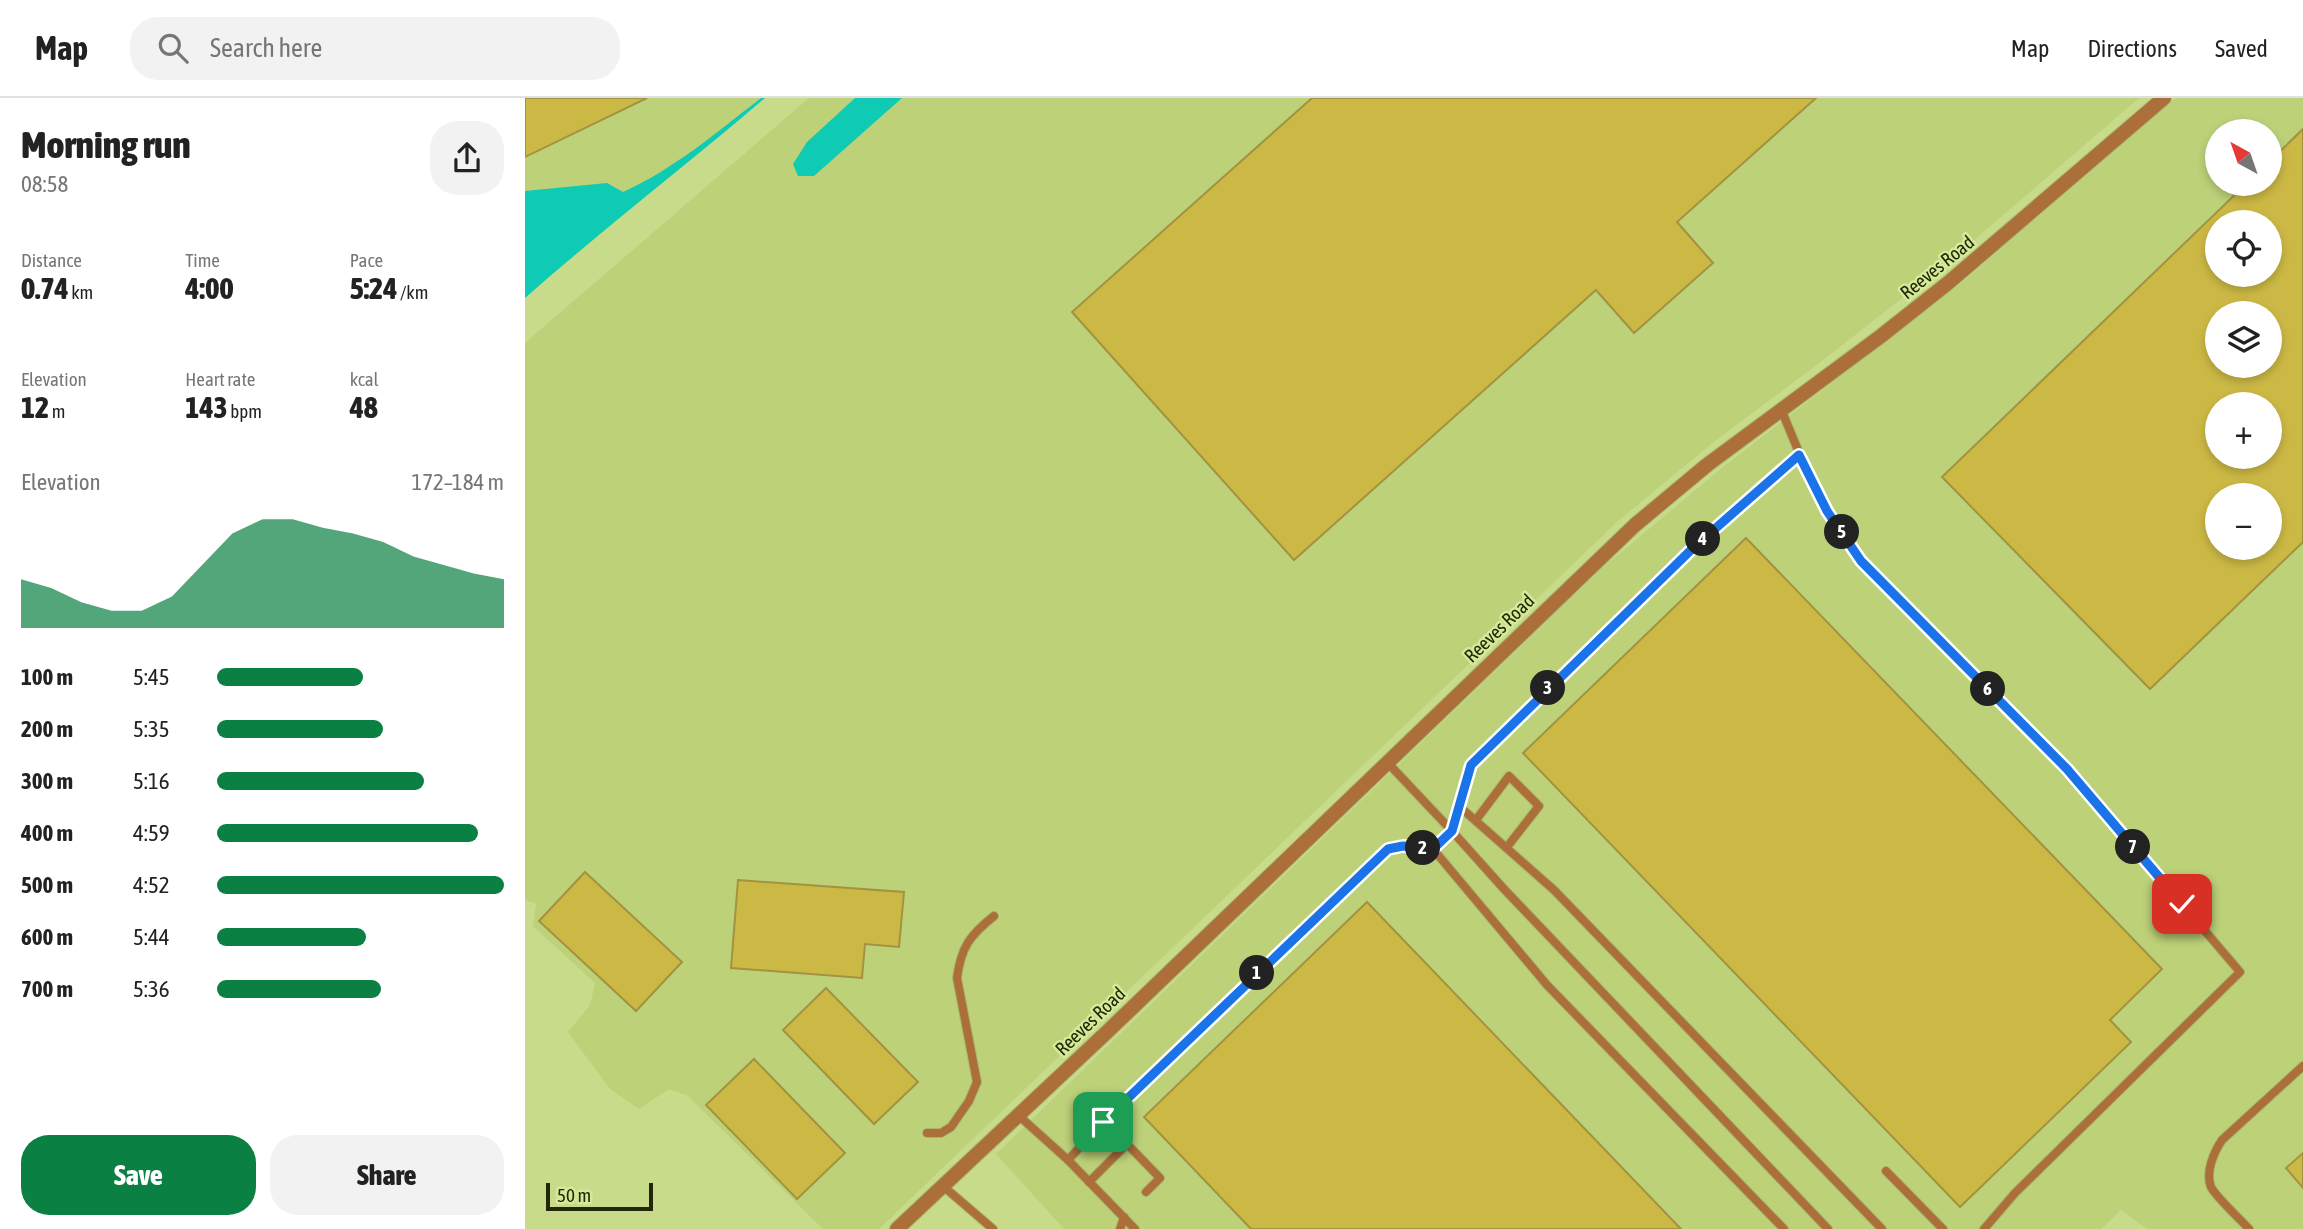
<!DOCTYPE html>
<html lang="en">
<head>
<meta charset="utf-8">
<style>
	body { margin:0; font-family:"Asap Condensed",sans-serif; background:#f2f2f2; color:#222; height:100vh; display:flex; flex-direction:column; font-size:26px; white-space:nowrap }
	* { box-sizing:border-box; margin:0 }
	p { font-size:23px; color:#767676 }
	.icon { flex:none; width:38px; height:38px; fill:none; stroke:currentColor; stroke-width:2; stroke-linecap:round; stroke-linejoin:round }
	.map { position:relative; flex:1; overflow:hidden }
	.details { display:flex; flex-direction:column; background:#fff; width:525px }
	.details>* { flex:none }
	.needle { width:46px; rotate:320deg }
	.fabs { position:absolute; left:1680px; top:21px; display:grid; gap:14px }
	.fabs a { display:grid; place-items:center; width:77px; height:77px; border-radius:50%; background:#fff; box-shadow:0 4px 10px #0003; font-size:35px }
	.scale { position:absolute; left:21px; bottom:18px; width:107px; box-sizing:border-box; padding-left:7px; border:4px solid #222807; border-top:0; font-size:19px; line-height:24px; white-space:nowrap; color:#222807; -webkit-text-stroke:5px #d5e998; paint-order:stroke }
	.pin { position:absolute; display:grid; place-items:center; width:60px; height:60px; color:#fff; margin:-30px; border-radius:14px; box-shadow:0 4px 10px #0006 }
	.km { position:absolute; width:35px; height:35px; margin:-18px; border-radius:50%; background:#222; color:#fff; font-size:19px; line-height:35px; text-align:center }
	.round { display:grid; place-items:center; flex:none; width:74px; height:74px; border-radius:28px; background:#f2f2f2 }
	.summary { display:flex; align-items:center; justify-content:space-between; height:119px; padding:0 21px }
	h1 { font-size:38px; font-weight:800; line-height:52px }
	.stats { display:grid; grid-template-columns:repeat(3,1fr); gap:10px; height:119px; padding:7px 21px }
	.stats div { display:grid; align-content:center }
	.stats b { font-size:30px; font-weight:800 }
	.stats small { font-size:19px; font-weight:400 }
	.stats p { font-size:19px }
	.chart { height:196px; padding:14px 21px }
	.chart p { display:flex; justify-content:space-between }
	.chart svg { width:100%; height:126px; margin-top:7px; fill:#0b8043; opacity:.7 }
	.button { display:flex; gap:14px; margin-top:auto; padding:14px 21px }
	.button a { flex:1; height:80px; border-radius:28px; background:#0b8043; color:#fff; font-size:28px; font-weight:800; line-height:80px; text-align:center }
	.button a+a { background:#f2f2f2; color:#222 }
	ul { padding:0 21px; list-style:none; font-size:23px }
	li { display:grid; grid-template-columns:112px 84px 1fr; align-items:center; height:52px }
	li i { height:18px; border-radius:9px; background:#0b8043 }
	header { display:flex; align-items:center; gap:42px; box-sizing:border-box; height:98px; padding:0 35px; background:#fff; border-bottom:2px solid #e0e0e0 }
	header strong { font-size:33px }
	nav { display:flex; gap:38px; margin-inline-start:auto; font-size:24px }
	.search { width:490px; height:63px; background:#f2f2f2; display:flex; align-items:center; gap:18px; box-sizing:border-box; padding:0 24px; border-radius:28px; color:#767676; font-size:26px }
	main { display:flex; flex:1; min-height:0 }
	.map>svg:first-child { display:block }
	.built { fill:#bdd179; fill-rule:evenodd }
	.water { fill:#10cbb3 }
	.building { fill:#ccb945; stroke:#a19340; stroke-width:2; fill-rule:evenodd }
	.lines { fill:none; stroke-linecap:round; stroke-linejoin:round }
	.service-casing { stroke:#a7b771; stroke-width:10 }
	.minor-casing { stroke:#a7b771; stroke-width:16 }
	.service { stroke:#ac6f3a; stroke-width:8 }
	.minor { stroke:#ac6f3a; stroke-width:14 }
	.route-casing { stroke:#fff; stroke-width:14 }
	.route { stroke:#1a73e8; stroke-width:9 }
	.labels { text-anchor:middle; stroke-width:5; stroke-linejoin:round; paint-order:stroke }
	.street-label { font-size:19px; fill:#222807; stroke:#d5e998 }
</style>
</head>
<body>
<header>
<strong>Map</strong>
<div class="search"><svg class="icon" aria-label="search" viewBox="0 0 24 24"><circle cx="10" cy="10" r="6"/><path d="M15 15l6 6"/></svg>Search here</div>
<nav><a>Map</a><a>Directions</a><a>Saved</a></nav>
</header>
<main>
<section class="details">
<div class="summary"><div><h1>Morning run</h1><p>08:58</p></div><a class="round"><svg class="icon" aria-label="share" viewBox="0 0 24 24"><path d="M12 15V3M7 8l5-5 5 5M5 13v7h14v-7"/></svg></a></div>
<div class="stats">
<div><p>Distance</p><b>0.74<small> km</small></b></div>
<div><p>Time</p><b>4:00</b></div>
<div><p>Pace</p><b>5:24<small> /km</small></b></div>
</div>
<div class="stats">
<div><p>Elevation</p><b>12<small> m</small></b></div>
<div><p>Heart rate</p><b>143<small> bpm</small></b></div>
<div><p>kcal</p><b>48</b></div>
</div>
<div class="chart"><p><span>Elevation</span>172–184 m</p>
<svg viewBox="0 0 160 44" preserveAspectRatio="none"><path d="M0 44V27L10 30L20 35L30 38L40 38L50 33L60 22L70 11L80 6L90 6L100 9L110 11L120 14L130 19L140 22L150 25L160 27V44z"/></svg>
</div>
<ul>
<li><b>100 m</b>5:45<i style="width:51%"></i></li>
<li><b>200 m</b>5:35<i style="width:58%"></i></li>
<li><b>300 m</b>5:16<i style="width:72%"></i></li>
<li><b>400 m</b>4:59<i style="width:91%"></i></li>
<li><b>500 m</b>4:52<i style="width:100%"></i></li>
<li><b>600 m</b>5:44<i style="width:52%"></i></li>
<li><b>700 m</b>5:36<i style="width:57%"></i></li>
</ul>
<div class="button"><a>Save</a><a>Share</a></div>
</section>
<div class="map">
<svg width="1778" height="1131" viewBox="0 0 1778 1131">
	<rect width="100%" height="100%" fill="#c8db8b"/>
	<!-- built -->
	<g class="built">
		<polygon points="0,0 237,0 0,196"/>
		<polygon points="284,0 1614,0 1432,157 1297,263 1190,343 1093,423 354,1131 298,1131 163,998 144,991 114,1011 85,991 43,934 65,907 70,885 8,828 11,806 0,802 0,245"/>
		<path d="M 1651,0 L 1778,0 L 1778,1131 L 1622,1131 L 1596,1112 L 1576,1131 L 539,1131 L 471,1056 L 1076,471 L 1198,369 L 1434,187 ZM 1692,33 L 1745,33 L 1745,86 L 1692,86 ZM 1692,124 L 1745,124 L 1745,177 L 1692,177 ZM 1692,215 L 1745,215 L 1745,268 L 1692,268 ZM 1692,306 L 1745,306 L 1745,359 L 1692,359 ZM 1692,397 L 1745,397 L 1745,450 L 1692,450 Z"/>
	</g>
	<!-- water -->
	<g class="water">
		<path d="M 236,0 L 240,0 C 161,68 78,131 0,200 L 0,93 L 82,85 L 98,94 C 149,71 192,34 236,0 Z"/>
		<polygon points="330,0 377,0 289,78 273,78 268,66 282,44"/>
	</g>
	<!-- building -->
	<g class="building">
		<polygon points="0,0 122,0 0,59"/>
		<polygon points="787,0 1291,0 1152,124 1188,165 1109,235 1071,192 769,462 547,214"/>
		<path d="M 1778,31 L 1778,444 L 1625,591 L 1417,379 L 1721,86 L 1745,86 L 1745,63 ZM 1692,124 L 1745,124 L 1745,177 L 1692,177 ZM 1692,215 L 1745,215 L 1745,268 L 1692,268 ZM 1692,306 L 1745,306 L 1745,359 L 1692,359 ZM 1692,397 L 1745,397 L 1745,450 L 1692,450 Z"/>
		<polygon points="1221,440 1637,871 1585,922 1606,944 1435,1109 998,655"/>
		<polygon points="60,774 157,864 111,913 14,823"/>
		<polygon points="213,782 379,794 374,849 340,846 337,880 206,870"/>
		<polygon points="842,804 1156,1131 726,1131 619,1019"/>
		<polygon points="301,890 393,984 349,1026 258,932"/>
		<polygon points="229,961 320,1055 272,1101 181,1007"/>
		<polygon points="1778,1055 1778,1090 1761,1070"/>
	</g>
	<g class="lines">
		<!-- service casing -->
		<g class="service-casing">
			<g id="service">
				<polyline points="1256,311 1275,357 1167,451 946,667 940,694 927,733 979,791 1303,1131"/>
				<polyline points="1274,357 1302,413 1336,463 1542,671 1715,874 1490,1095 1459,1131"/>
				<polyline points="862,664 927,733 908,751"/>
				<polyline points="935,709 1029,792 1357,1131"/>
				<polyline points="951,722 984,678 1014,708 982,749"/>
				<polyline points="493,1017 543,1062"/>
				<path d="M 402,1035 L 416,1035 L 426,1029 L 444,1003 L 452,984 L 432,880 C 436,849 445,837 469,818"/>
				<polyline points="1361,1073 1418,1131"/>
				<polyline points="564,1084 602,1046 635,1080 621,1094"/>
				<polyline points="418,1088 468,1131"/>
				<polyline points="595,1131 599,1119"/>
				<path d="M 610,1131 L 543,1062 L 578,1024 L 827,783 C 863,751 858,747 908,751 L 1022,887 L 1259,1131"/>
				<path d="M 1724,1131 C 1715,1121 1691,1099 1686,1089 C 1680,1074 1689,1054 1697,1042 L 1778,968"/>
			</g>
		</g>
		<!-- minor casing -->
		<g class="minor-casing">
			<polyline id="minor" points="372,1131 582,934 1110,427 1182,367 1356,238 1423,185 1639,0"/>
		</g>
		<!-- service -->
		<use href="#service" class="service"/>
		<!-- minor -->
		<use href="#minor" class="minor"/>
	</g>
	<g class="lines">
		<!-- route casing -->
		<g class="route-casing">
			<polyline id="route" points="578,1024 863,751 878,748 908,751 927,733 946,667 1167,451 1274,357 1302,413 1336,463 1542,671 1657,806"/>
		</g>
		<!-- route -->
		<use href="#route" class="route"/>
	</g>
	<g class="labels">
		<!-- street labels -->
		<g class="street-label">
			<text transform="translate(1412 169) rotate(-39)" y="7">Reeves Road</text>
			<text transform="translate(974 530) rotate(-44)" y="7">Reeves Road</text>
			<text transform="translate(565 923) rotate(-44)" y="7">Reeves Road</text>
		</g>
	</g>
</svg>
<div class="fabs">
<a><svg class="needle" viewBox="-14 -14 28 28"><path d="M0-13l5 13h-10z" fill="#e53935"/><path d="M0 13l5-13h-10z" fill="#767676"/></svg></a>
<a><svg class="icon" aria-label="locate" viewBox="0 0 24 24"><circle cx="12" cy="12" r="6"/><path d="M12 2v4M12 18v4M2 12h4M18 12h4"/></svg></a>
<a><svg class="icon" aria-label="layers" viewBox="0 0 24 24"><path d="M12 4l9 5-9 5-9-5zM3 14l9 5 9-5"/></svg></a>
<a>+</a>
<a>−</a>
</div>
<div class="scale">50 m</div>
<div class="pin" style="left:578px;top:1024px;background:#1e9e55"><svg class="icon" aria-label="arrive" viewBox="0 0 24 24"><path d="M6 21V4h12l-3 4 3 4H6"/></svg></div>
<div class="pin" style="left:1657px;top:806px;background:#d93025"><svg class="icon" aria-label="check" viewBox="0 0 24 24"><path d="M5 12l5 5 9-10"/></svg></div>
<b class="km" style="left:732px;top:875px">1</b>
<b class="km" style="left:898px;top:750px">2</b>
<b class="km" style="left:1023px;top:590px">3</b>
<b class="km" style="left:1178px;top:441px">4</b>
<b class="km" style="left:1317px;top:434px">5</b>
<b class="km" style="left:1463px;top:591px">6</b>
<b class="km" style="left:1608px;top:749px">7</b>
</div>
</main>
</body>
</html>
